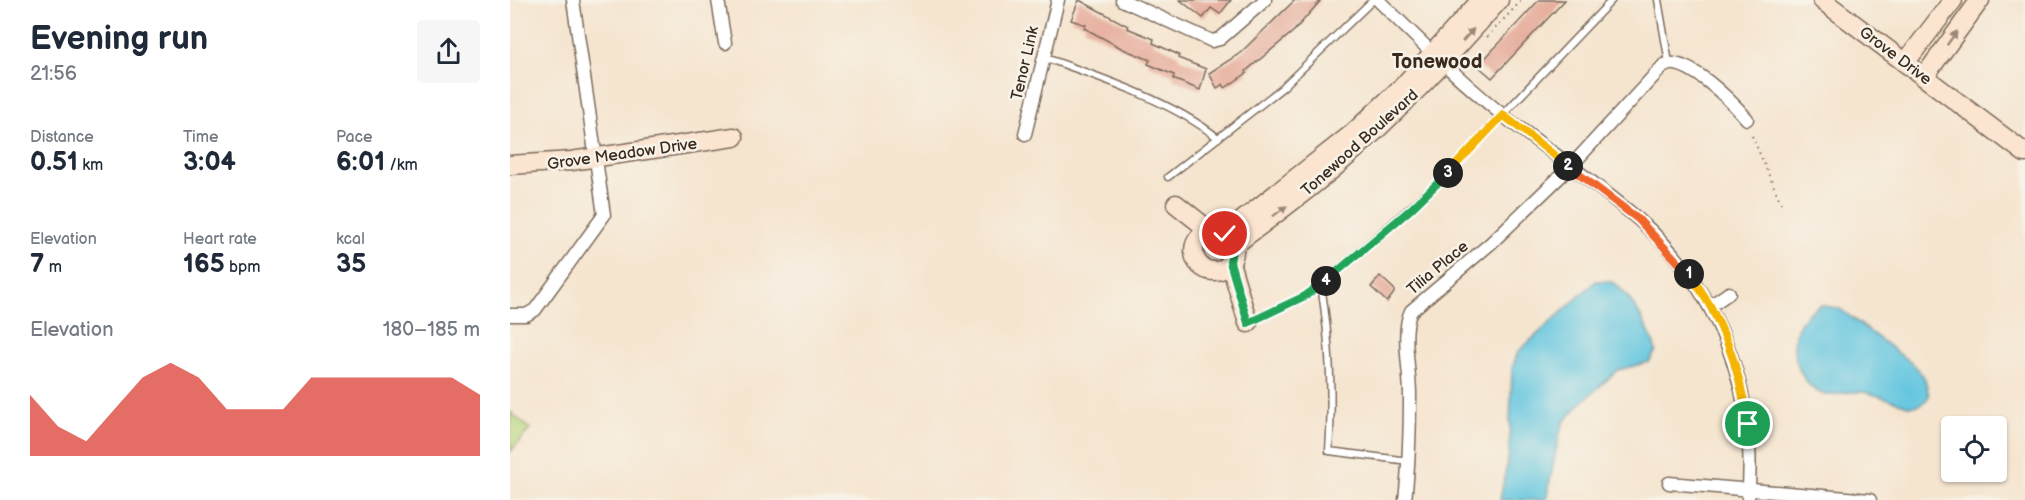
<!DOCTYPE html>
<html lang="en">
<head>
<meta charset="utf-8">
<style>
	body { margin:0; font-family:"Balsamiq Sans",sans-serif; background:#f6f6f7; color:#1f2937; height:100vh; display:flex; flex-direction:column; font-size:22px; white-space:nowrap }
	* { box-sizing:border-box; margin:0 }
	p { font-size:20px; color:#747a83 }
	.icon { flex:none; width:33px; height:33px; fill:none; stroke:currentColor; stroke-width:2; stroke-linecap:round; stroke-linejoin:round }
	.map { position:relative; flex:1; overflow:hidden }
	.drawer { display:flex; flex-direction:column; background:#fff; width:510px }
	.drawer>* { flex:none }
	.tools { position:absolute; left:1431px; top:416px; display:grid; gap:12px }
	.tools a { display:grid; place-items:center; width:66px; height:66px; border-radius:6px; background:#fff; box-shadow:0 2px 4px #0004; font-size:30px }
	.pin { position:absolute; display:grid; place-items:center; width:51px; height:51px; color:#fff; margin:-26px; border:3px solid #fff; border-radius:50%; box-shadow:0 2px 6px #0007 }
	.km { position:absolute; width:30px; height:30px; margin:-15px; border-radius:50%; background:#222; color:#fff; font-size:16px; line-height:30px; text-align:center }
	.round { display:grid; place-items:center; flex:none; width:63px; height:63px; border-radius:6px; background:#f6f6f7 }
	.headline { display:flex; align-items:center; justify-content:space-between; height:102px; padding:0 30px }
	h1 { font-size:33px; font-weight:800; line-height:45px }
	.stats { display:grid; grid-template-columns:repeat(3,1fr); gap:9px; height:102px; padding:6px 30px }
	.stats div { display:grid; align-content:center }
	.stats b { font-size:26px; font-weight:800 }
	.stats small { font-size:16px; font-weight:400 }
	.stats p { font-size:16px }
	.chart { height:168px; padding:12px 30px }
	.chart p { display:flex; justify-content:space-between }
	.chart svg { width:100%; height:108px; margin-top:6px; fill:#d93025; opacity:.7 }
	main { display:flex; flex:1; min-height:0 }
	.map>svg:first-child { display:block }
	.green { fill:#b8d67d; stroke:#7a804e; stroke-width:1.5 }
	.water { fill:#61c5df; stroke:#4e787e; stroke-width:1.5 }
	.building { fill:#e6aa99 }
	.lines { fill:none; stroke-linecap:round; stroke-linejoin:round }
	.lane-casing { stroke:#7c6b5c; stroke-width:9 }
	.street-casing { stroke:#7c6b5c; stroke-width:15 }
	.secondary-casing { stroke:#7c6b5c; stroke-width:21 }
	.path { stroke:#7c6b5c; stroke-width:2; stroke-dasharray:1.5 4.5; stroke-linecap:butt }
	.lane { stroke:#fff; stroke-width:6 }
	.street { stroke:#fff; stroke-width:12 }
	.secondary { stroke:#fce5d0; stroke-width:18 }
	.oneway { fill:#9c8877 }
	.split-1-casing { stroke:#fff; stroke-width:12 }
	.split-2-casing { stroke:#fff; stroke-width:12 }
	.split-3-casing { stroke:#fff; stroke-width:12 }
	.split-4-casing { stroke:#fff; stroke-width:12 }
	.split-5-casing { stroke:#fff; stroke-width:12 }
	.split-1 { stroke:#f5b400; stroke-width:8 }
	.split-2 { stroke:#f0652b; stroke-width:8 }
	.split-3 { stroke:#f5b400; stroke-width:8 }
	.split-4 { stroke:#22a559; stroke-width:8 }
	.split-5 { stroke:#22a559; stroke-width:8 }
	.labels { text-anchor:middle; stroke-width:5; stroke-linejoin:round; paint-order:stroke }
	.street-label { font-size:16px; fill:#3b2a1e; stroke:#f7f3e8 }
	.quarter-label { font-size:20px; font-weight:bold; fill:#3b2a1e; stroke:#f7f3e8 }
</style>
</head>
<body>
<main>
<section class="drawer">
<div class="headline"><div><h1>Evening run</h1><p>21:56</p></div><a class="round"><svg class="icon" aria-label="share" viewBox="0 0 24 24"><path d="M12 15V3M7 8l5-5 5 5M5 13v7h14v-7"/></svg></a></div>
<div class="stats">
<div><p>Distance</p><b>0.51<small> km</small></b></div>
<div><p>Time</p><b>3:04</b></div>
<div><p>Pace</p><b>6:01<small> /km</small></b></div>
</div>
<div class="stats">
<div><p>Elevation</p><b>7<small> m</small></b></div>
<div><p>Heart rate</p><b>165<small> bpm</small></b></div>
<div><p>kcal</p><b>35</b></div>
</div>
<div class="chart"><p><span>Elevation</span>180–185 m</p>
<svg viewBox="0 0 160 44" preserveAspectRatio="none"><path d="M0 44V19L10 32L20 38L30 25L40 12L50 6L60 12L70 25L80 25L90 25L100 12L110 12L120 12L130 12L140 12L150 12L160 19V44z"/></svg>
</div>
</section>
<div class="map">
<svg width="1515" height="500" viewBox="0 0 1515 500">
	<rect width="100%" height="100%" fill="#f7f3e8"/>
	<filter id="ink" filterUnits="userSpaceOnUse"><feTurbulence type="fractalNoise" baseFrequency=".0167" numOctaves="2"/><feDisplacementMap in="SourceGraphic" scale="12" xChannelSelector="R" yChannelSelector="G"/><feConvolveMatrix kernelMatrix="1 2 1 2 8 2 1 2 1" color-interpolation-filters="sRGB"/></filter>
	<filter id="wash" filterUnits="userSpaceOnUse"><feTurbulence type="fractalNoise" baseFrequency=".008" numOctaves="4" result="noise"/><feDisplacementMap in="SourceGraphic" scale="24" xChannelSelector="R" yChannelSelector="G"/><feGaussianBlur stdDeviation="1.35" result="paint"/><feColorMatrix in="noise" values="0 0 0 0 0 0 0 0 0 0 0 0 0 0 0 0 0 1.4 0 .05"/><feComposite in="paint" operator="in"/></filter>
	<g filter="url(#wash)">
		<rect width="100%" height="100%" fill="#f5e4ce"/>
		<!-- green -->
		<polygon class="green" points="0,412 20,429 0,452"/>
		<!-- water -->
		<g class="water">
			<path d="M 1086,281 C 1090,281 1097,281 1101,282 C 1119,290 1141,333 1146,351 L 1139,362 L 1108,370 L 1069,405 L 1054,422 L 1049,436 L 1036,500 L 990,500 L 999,453 L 1002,369 L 1008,352 Z"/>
			<path d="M 1311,305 L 1330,309 L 1404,365 L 1415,379 L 1419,396 C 1414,405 1407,407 1398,406 C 1384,401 1364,393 1350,392 C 1339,390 1328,396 1317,395 C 1297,392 1283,363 1284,344 C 1285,326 1295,313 1311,305 Z"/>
		</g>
		<g id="blocks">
			<!-- building -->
			<g class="building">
				<polygon points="569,0 618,26 617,28 644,39 643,43 669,55 668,58 696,69 690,90 663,79 664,75 638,64 640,60 613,49 574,28 576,25 561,20"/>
				<polygon points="670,0 721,0 710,14 701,8 693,18"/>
				<polygon points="785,0 811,0 784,31 736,71 737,73 715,88 713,84 707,88 699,73 729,54"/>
				<polygon points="1029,0 1055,0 982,78 968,66"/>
				<polygon points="870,276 884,289 884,293 877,302 861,287"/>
			</g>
		</g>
	</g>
	<g filter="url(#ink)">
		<use href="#blocks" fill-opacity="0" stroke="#7c6b5c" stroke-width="1.5"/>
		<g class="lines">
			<!-- lane casing -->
			<g class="lane-casing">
				<g id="lane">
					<polyline points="1148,0 1159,63"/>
					<path d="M 533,57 C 589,77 662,101 708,138"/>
					<polyline points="658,177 772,88 863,0"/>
					<path d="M 811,285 C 820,342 823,394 819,451 L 899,461"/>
					<polyline points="740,322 795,296 811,285 925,186 1102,0"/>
				</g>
			</g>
			<!-- street casing -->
			<g class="street-casing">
				<g id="street">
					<polyline points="208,0 215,43"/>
					<polyline points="612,0 702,41 710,39 755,0"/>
					<path d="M 868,0 C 909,40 950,81 995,117 C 1039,151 1086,183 1128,219 C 1210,290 1248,393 1238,500"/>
					<polyline points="515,134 548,0"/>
					<polyline points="1200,306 1219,293"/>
					<polyline points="0,315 16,315 25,310 94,215 63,0"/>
					<polyline points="1159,483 1360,500"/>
					<path d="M 895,500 C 899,465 900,429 900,394 C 900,371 891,331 901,311 L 981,243 L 1060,167 L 1154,65 C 1178,56 1222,102 1237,119"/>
				</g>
			</g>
			<!-- secondary casing -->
			<g class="secondary-casing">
				<g id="secondary">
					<polyline points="1312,0 1515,153"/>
					<polyline points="1395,63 1443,0"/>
					<polyline points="1414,77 1470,0"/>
					<polyline points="0,165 61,161 224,137"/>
					<polyline points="666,204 700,231"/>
					<circle cx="704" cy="251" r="20"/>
					<polyline points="715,234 843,133 893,86 971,0"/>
					<path d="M 723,246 C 757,220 792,195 825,167 C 885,116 937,59 989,0"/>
					<polyline points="720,262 738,323"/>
				</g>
			</g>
			<!-- path -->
			<g class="path">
				<polyline points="977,37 1012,0"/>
				<polyline points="1242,136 1271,203"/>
			</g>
			<!-- lane -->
			<use href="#lane" class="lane"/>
			<!-- street -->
			<use href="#street" class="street"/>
			<!-- secondary -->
			<use href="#secondary" class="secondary"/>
		</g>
		<!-- one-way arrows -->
		<defs><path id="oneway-solid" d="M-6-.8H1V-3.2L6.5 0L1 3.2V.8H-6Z" transform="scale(1.5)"/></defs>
		<g class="oneway">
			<use href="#oneway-solid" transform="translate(958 35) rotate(-48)"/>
			<use href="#oneway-solid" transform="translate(1442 38) rotate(-54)"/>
			<use href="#oneway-solid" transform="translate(770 211) rotate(-37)"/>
		</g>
	</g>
	<g class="lines" filter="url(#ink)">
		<!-- split-1 casing -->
		<g class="split-1-casing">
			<path id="split-1" d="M 1179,274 C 1212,316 1230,371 1238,424"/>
		</g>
		<!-- split-2 casing -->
		<g class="split-2-casing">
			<polyline id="split-2" points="1058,166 1128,219 1179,274"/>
		</g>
		<!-- split-3 casing -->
		<g class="split-3-casing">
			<polyline id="split-3" points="938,173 993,115 1058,166"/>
		</g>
		<!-- split-4 casing -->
		<g class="split-4-casing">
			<polyline id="split-4" points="816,281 901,209 938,173"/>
		</g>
		<!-- split-5 casing -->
		<g class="split-5-casing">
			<polyline id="split-5" points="715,234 723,246 720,262 738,323 795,296 816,281"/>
		</g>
		<!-- split-1 -->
		<use href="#split-1" class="split-1"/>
		<!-- split-2 -->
		<use href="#split-2" class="split-2"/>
		<!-- split-3 -->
		<use href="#split-3" class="split-3"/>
		<!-- split-4 -->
		<use href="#split-4" class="split-4"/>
		<!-- split-5 -->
		<use href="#split-5" class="split-5"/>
	</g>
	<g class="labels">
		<!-- street labels -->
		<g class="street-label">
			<text transform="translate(1386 55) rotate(37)" y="6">Grove Drive</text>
			<text transform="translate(514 63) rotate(-77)" y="6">Tenor Link</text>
			<text transform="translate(849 142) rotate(-42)" y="6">Tonewood Boulevard</text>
			<text transform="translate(112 153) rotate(-8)" y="6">Grove Meadow Drive</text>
			<text transform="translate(927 267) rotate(-40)" y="6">Tilia Place</text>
		</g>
		<!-- quarter labels -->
		<g class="quarter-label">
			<text x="927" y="68">Tonewood</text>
		</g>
	</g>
</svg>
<div class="tools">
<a><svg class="icon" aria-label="locate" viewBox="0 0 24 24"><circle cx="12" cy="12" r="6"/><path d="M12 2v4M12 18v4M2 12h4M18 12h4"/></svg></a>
</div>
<div class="pin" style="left:1238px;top:424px;background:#1e9e55"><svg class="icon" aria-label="arrive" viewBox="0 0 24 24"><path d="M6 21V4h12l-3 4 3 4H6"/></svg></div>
<div class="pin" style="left:715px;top:234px;background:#d93025"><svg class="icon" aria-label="check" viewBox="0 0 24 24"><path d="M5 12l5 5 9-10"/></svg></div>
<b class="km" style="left:1179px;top:274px">1</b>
<b class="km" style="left:1058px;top:166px">2</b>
<b class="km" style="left:938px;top:173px">3</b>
<b class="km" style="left:816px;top:281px">4</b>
</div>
</main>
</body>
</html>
